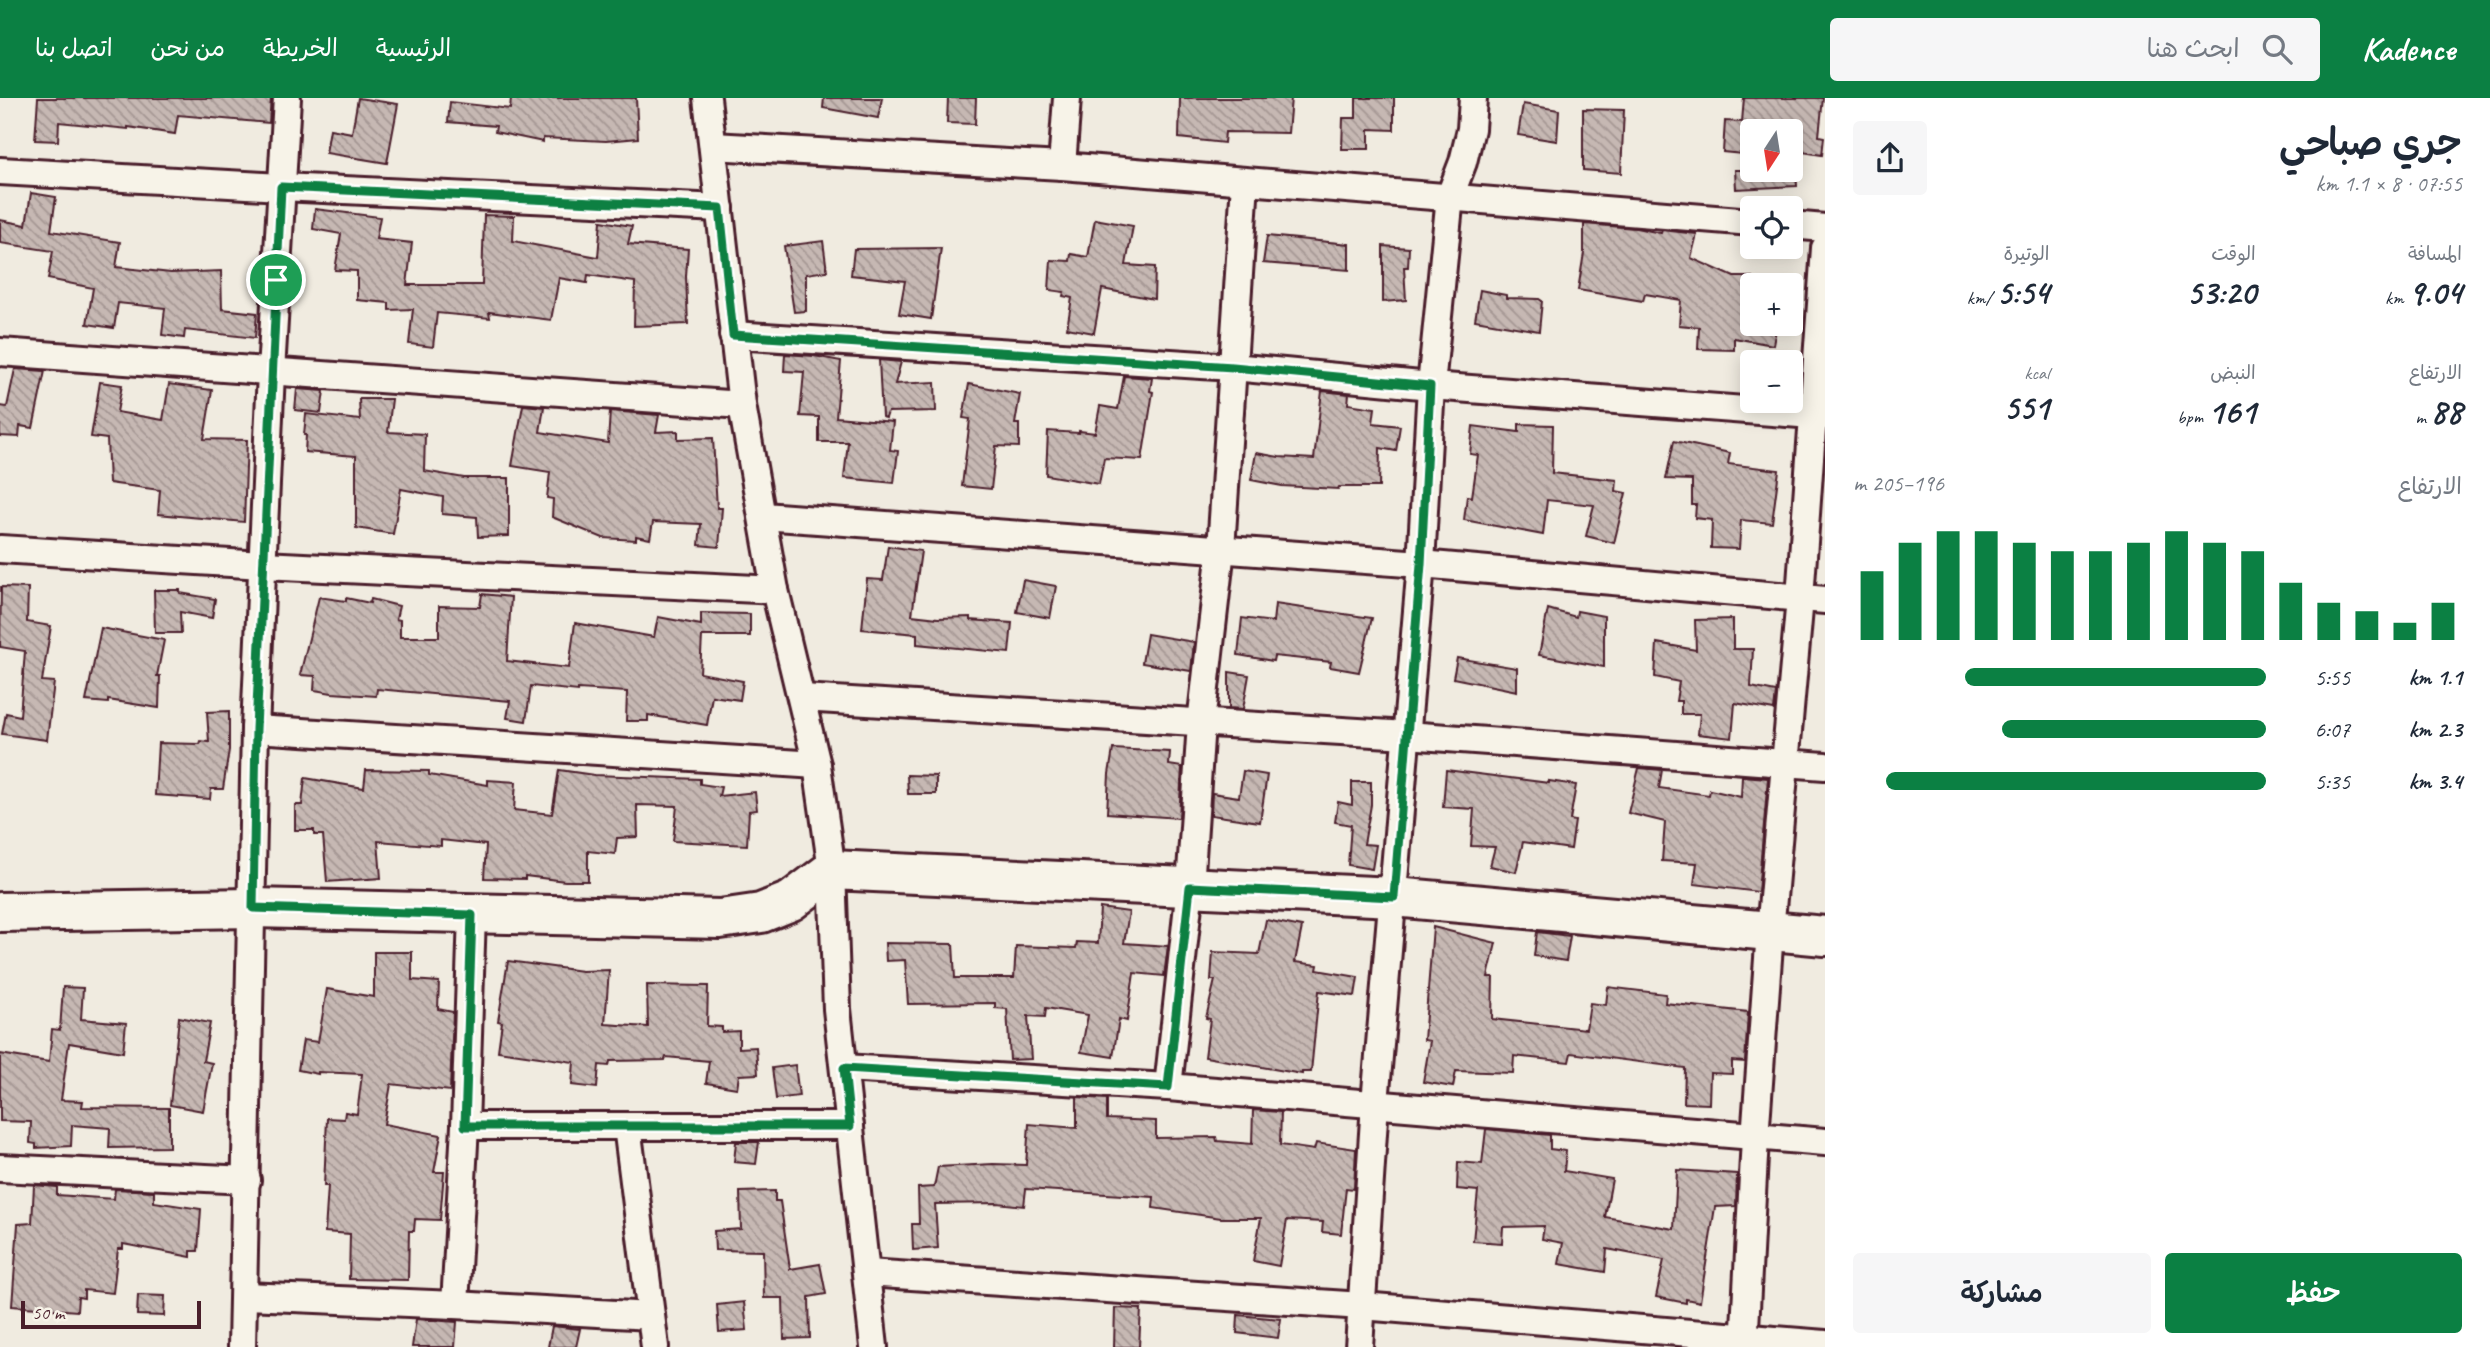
<!DOCTYPE html>
<html lang="ar">
<head>
<meta charset="utf-8">
<style>
	body { margin:0; font-family:Caveat,"Playpen Sans Arabic",sans-serif; background:#f6f6f7; color:#1f2937; direction:rtl; height:100vh; display:flex; flex-direction:column; font-size:26px; white-space:nowrap }
	* { box-sizing:border-box; margin:0 }
	p { font-size:23px; color:#747a83 }
	.icon { flex:none; width:38px; height:38px; fill:none; stroke:currentColor; stroke-width:2; stroke-linecap:round; stroke-linejoin:round }
	.map { position:relative; flex:1; overflow:hidden; direction:ltr }
	.drawer { display:flex; flex-direction:column; background:#fff; width:665px }
	.drawer>* { flex:none }
	.needle { width:46px; rotate:192deg }
	.buttons { position:absolute; left:1740px; top:21px; display:grid; gap:14px }
	.buttons a { display:grid; place-items:center; width:63px; height:63px; border-radius:7px; background:#fff; box-shadow:0 4px 18px #0003; font-size:35px }
	.scale { position:absolute; left:21px; bottom:18px; width:180px; box-sizing:border-box; padding-left:7px; border:4px solid #4a1f2b; border-top:0; font-size:19px; line-height:24px; white-space:nowrap; color:#4a1f2b; -webkit-text-stroke:5px #f7f3e8; paint-order:stroke }
	.pin { position:absolute; display:grid; place-items:center; width:60px; height:60px; color:#fff; margin:-30px; border:4px solid #fff; border-radius:50%; box-shadow:0 2px 7px #0007 }
	.round { display:grid; place-items:center; flex:none; width:74px; height:74px; border-radius:7px; background:#f6f6f7 }
	.summary { display:flex; align-items:center; justify-content:space-between; height:119px; padding:0 28px }
	h1 { font-size:38px; font-weight:600; line-height:52px }
	.stats { display:grid; grid-template-columns:repeat(3,1fr); gap:10px; height:119px; padding:7px 28px }
	.stats div { display:grid; align-content:center }
	.stats b { font-size:35px; font-weight:600 }
	.stats small { font-size:19px; font-weight:400 }
	.stats p { font-size:19px }
	.chart { height:196px; padding:14px 28px }
	.chart p { display:flex; justify-content:space-between }
	.chart svg { width:100%; height:126px; margin-top:7px; stroke:#0b8043; stroke-width:6 }
	.cta { display:flex; gap:14px; margin-top:auto; padding:14px 28px }
	.cta a { flex:1; height:80px; border-radius:7px; background:#0b8043; color:#fff; font-size:28px; font-weight:600; line-height:80px; text-align:center }
	.cta a+a { background:#f6f6f7; color:#1f2937 }
	ul { padding:0 28px; list-style:none; font-size:23px }
	li { display:grid; grid-template-columns:112px 84px 1fr; align-items:center; height:52px }
	li i { height:18px; border-radius:9px; background:#0b8043 }
	header { display:flex; align-items:center; gap:42px; box-sizing:border-box; height:98px; padding:0 35px; background:#0b8043; color:#fff }
	header strong { font-size:33px }
	nav { display:flex; gap:38px; margin-inline-start:auto; font-size:24px }
	.search { width:490px; height:63px; background:#f6f6f7; display:flex; align-items:center; gap:18px; box-sizing:border-box; padding:0 24px; border-radius:7px; color:#747a83; font-size:26px }
	main { display:flex; flex:1; min-height:0 }
	.map>svg:first-child { display:block }
	.building { fill:url(#building-back-hatch); stroke:#4a1f2b; stroke-width:2 }
	.lines { fill:none; stroke-linecap:round; stroke-linejoin:round }
	.street-casing { stroke:#4a1f2b; stroke-width:32 }
	.secondary-casing { stroke:#4a1f2b; stroke-width:44 }
	.street { stroke:#f7f3e8; stroke-width:26 }
	.secondary { stroke:#f7f3e8; stroke-width:38 }
	.route-casing { stroke:#fff; stroke-width:14 }
	.route { stroke:#0b8043; stroke-width:9 }
</style>
</head>
<body>
<header>
<strong>Kadence</strong>
<div class="search"><svg class="icon" aria-label="search" viewBox="0 0 24 24"><circle cx="10" cy="10" r="6"/><path d="M15 15l6 6"/></svg>ابحث هنا</div>
<nav><a>الرئيسية</a><a>الخريطة</a><a>من نحن</a><a>اتصل بنا</a></nav>
</header>
<main>
<section class="drawer">
<div class="summary"><div><h1>جري صباحي</h1><p>07:55 · 8 × 1.1 km</p></div><a class="round"><svg class="icon" aria-label="share" viewBox="0 0 24 24"><path d="M12 15V3M7 8l5-5 5 5M5 13v7h14v-7"/></svg></a></div>
<div class="stats">
<div><p>المسافة</p><b>9.04<small> km</small></b></div>
<div><p>الوقت</p><b>53:20</b></div>
<div><p>الوتيرة</p><b>5:54<small> /km</small></b></div>
</div>
<div class="stats">
<div><p>الارتفاع</p><b>88<small> m</small></b></div>
<div><p>النبض</p><b>161<small> bpm</small></b></div>
<div><p>kcal</p><b>551</b></div>
</div>
<div class="chart"><p><span>الارتفاع</span>196–205 m</p>
<svg viewBox="0 0 160 44" preserveAspectRatio="none"><path d="M5 44V20M15 44V10M25 44V6M35 44V6M45 44V10M55 44V13M65 44V13M75 44V10M85 44V6M95 44V10M105 44V13M115 44V24M125 44V31M135 44V34M145 44V38M155 44V31"/></svg>
</div>
<ul>
<li><b>1.1 km</b>5:55<i style="width:73%"></i></li>
<li><b>2.3 km</b>6:07<i style="width:64%"></i></li>
<li><b>3.4 km</b>5:35<i style="width:92%"></i></li>
</ul>
<div class="cta"><a>حفظ</a><a>مشاركة</a></div>
</section>
<div class="map">
<svg width="1825" height="1249" viewBox="0 0 1825 1249">
	<defs>
		<pattern id="building-back-hatch" width="6" height="6" patternUnits="userSpaceOnUse" patternTransform="scale(1.75)"><rect width="6" height="6" fill="#c6b8b3"/><path d="M-1 5l2 2M0 0l6 6M5-1l2 2" fill="none" stroke="#a39592"/></pattern>
	</defs>
	<rect width="100%" height="100%" fill="#f0ebe0"/>
	<filter id="ink" filterUnits="userSpaceOnUse"><feTurbulence type="fractalNoise" baseFrequency=".0143" numOctaves="2"/><feDisplacementMap in="SourceGraphic" scale="14" xChannelSelector="R" yChannelSelector="G"/><feConvolveMatrix kernelMatrix="1 2 1 2 8 2 1 2 1" color-interpolation-filters="sRGB"/></filter>
	<g filter="url(#ink)">
		<!-- building -->
		<g class="building">
			<polygon points="38,0 271,0 269,25 178,17 175,36 128,29 128,31 59,24 58,43 35,42"/>
			<polygon points="358,0 398,6 387,65 326,55 330,31 352,35"/>
			<polygon points="511,0 636,0 638,40 606,43 543,40 543,44 495,34 496,28 448,24 450,4 510,11"/>
			<polygon points="824,0 882,0 878,20 823,10"/>
			<polygon points="948,0 976,0 975,26 947,25"/>
			<polygon points="1180,0 1291,0 1288,35 1225,34 1224,45 1179,40"/>
			<polygon points="1356,0 1394,0 1394,32 1369,31 1369,51 1342,51 1343,20 1356,20"/>
			<polygon points="1744,0 1823,0 1819,38 1824,39 1822,57 1790,52 1790,33 1752,33 1752,57 1723,54 1725,23 1742,24"/>
			<polygon points="1523,6 1559,12 1557,43 1518,37"/>
			<polygon points="1583,11 1624,12 1621,75 1583,72"/>
			<polygon points="1735,72 1796,72 1797,88 1736,91"/>
			<polygon points="31,95 56,99 51,133 120,144 116,169 171,175 221,173 222,211 257,215 255,240 185,232 184,240 162,237 165,210 118,205 114,230 87,226 93,190 48,181 53,153 0,145 0,122 26,127"/>
			<polygon points="315,111 380,119 376,141 412,145 407,187 482,187 484,117 514,118 513,143 598,159 601,123 632,128 628,146 688,151 686,178 688,226 634,228 635,184 588,177 587,185 559,180 551,222 489,214 490,220 437,215 433,249 409,246 413,211 389,212 389,205 357,202 357,173 335,172 341,136 313,131"/>
			<polygon points="1095,121 1133,128 1126,167 1155,169 1154,201 1102,191 1094,235 1067,230 1072,200 1063,198 1064,194 1049,192 1051,162 1070,163 1071,156 1088,159"/>
			<polygon points="1584,126 1636,130 1661,135 1662,132 1697,136 1691,160 1734,179 1752,179 1752,226 1777,226 1773,247 1734,240 1734,252 1698,251 1699,229 1679,227 1681,202 1645,196 1643,203 1578,192 1584,155"/>
			<polygon points="1267,138 1349,146 1349,172 1263,165"/>
			<polygon points="823,143 827,173 806,176 806,213 794,214 784,148"/>
			<polygon points="1383,148 1409,150 1408,169 1404,169 1406,202 1383,204"/>
			<polygon points="941,150 931,221 899,216 905,183 851,177 854,151"/>
			<polygon points="1480,192 1506,197 1506,200 1539,201 1542,203 1539,233 1475,222"/>
			<polygon points="785,256 814,258 841,263 836,319 893,324 890,352 898,353 894,385 844,380 848,344 819,344 819,319 800,318 804,274 784,273"/>
			<polygon points="879,262 901,264 895,286 935,284 936,313 888,314 886,320 882,319"/>
			<polygon points="15,271 45,273 33,330 20,328 19,339 0,338 0,308 7,309"/>
			<polygon points="1124,278 1152,280 1150,293 1153,294 1142,362 1104,360 1099,386 1046,377 1048,333 1079,335 1079,333 1095,335 1100,308 1118,311"/>
			<polygon points="100,284 122,287 117,314 163,322 169,286 212,292 204,341 247,342 244,424 158,416 160,392 109,385 107,341 91,339"/>
			<polygon points="969,286 1020,296 1015,326 1019,326 1019,349 996,348 991,391 962,388 970,321 963,320"/>
			<polygon points="297,291 324,293 321,315 295,312"/>
			<polygon points="1322,293 1349,296 1348,306 1375,310 1373,325 1400,328 1396,353 1380,350 1379,389 1339,389 1338,391 1282,388 1251,382 1256,355 1279,359 1314,361"/>
			<polygon points="359,301 392,301 388,334 425,336 424,373 464,380 509,380 509,438 478,439 477,419 442,416 443,399 401,391 393,436 356,430 356,358 305,354 306,337 304,337 306,316 360,322"/>
			<polygon points="523,307 544,309 540,334 608,345 610,313 659,317 656,334 678,333 678,341 713,340 717,410 722,410 719,449 699,447 701,426 653,424 650,441 636,438 636,442 603,440 552,419 553,401 547,400 550,374 512,368"/>
			<polygon points="1519,326 1553,327 1552,375 1617,382 1616,393 1626,395 1614,445 1586,438 1594,407 1547,402 1543,437 1464,422 1467,398 1472,399 1478,357 1470,356 1473,328 1519,334"/>
			<polygon points="1674,343 1730,355 1728,366 1779,372 1772,425 1741,422 1739,451 1711,450 1712,422 1695,420 1696,407 1692,407 1692,382 1666,381"/>
			<polygon points="888,448 921,453 912,517 938,520 970,519 970,522 1012,525 1009,555 917,546 917,536 862,531 867,481 883,482"/>
			<polygon points="1023,482 1056,488 1050,520 1017,514"/>
			<polygon points="1,489 28,490 27,524 51,528 42,583 54,584 47,642 2,636 6,615 20,618 25,553 0,549"/>
			<polygon points="154,492 180,492 180,495 215,501 212,520 180,514 181,535 155,535"/>
			<polygon points="482,496 511,499 507,563 569,570 575,525 654,539 658,519 701,527 701,515 750,516 750,538 702,538 700,575 743,583 740,602 712,598 707,627 648,617 648,623 626,623 627,594 578,591 578,593 531,588 526,623 507,620 510,603 377,591 376,598 332,595 314,592 315,578 300,577 319,499 346,503 346,500 370,505 371,501 399,508 396,521 400,522 400,539 439,539 439,508 480,509"/>
			<polygon points="1275,506 1372,520 1359,574 1330,569 1331,564 1274,558 1273,563 1238,557 1242,520 1273,524"/>
			<polygon points="1548,511 1576,519 1577,513 1604,518 1604,569 1539,557"/>
			<polygon points="1733,521 1733,551 1753,551 1751,589 1776,594 1774,612 1735,605 1732,640 1698,636 1700,616 1681,616 1681,603 1676,603 1679,584 1655,579 1657,545 1696,552 1695,522"/>
			<polygon points="101,530 164,542 157,578 160,578 159,610 108,602 108,605 86,603"/>
			<polygon points="1147,536 1194,544 1191,573 1142,565"/>
			<polygon points="1457,560 1517,570 1517,593 1453,580"/>
			<polygon points="1229,574 1249,577 1243,611 1229,610"/>
			<polygon points="229,613 229,652 223,691 211,691 210,701 155,697 158,645 200,646 201,643 209,644 207,614"/>
			<polygon points="1113,651 1170,654 1169,667 1182,669 1179,720 1107,715 1109,676"/>
			<polygon points="1639,670 1662,672 1659,690 1709,697 1710,692 1741,699 1742,678 1768,680 1758,794 1694,786 1697,765 1662,763 1665,724 1628,715"/>
			<polygon points="366,672 429,673 429,677 488,687 488,682 516,684 514,712 552,716 559,672 594,677 700,681 700,686 721,689 719,698 755,694 757,712 749,713 747,747 673,743 677,708 637,707 638,739 617,740 615,756 588,753 588,783 565,783 525,778 525,781 484,780 486,747 441,742 441,748 378,743 381,780 327,784 323,737 314,737 314,732 295,732 295,707 302,707 305,680 364,690"/>
			<polygon points="1446,672 1549,685 1549,683 1576,687 1570,722 1575,723 1571,751 1523,744 1516,774 1490,768 1495,749 1471,748 1474,711 1443,709"/>
			<polygon points="1243,673 1267,677 1260,724 1211,717 1212,695 1239,699"/>
			<polygon points="907,677 936,678 936,696 908,696"/>
			<polygon points="1352,684 1371,684 1371,707 1364,746 1376,747 1372,771 1348,767 1351,727 1335,724 1338,704 1352,707"/>
			<polygon points="1100,810 1129,814 1124,845 1168,848 1164,878 1134,875 1127,923 1119,921 1113,959 1081,954 1088,917 1046,910 1045,919 1028,918 1031,961 1010,962 1007,911 995,910 995,905 908,906 905,862 886,863 885,845 953,846 955,880 1014,880 1016,848 1076,850 1077,844 1098,845"/>
			<polygon points="1266,822 1302,829 1295,864 1318,867 1317,872 1358,879 1355,898 1319,893 1311,974 1302,974 1302,976 1205,959 1210,921 1206,920 1215,882 1211,882 1213,854 1259,856"/>
			<polygon points="1433,829 1496,845 1488,879 1493,879 1492,921 1586,931 1590,905 1606,907 1608,889 1666,896 1665,905 1748,914 1745,964 1732,963 1732,976 1710,975 1709,1006 1684,1005 1685,970 1571,955 1569,964 1514,958 1513,975 1456,973 1453,989 1423,984 1430,943 1424,942"/>
			<polygon points="1537,834 1570,838 1566,863 1534,858"/>
			<polygon points="374,854 412,854 412,882 439,884 438,911 453,914 450,993 391,986 384,1026 441,1037 434,1074 444,1074 440,1122 415,1121 414,1133 409,1133 408,1182 349,1181 350,1136 325,1134 328,1088 324,1088 327,1020 344,1021 345,1014 357,1016 362,976 318,974 318,976 298,972 303,942 318,944 327,891 374,899"/>
			<polygon points="508,863 582,873 609,872 605,926 648,929 647,887 708,888 707,928 722,929 722,934 739,933 739,950 756,949 758,976 739,977 737,990 706,985 709,963 666,959 665,962 610,963 609,968 599,967 597,990 572,987 574,964 498,953 502,924 498,923"/>
			<polygon points="63,889 83,890 81,921 126,925 123,954 69,945 61,1002 83,1003 82,1009 169,1010 169,1049 109,1050 110,1030 72,1027 71,1048 36,1050 36,1046 30,1045 31,1024 0,1023 0,956 49,964 52,931 60,932"/>
			<polygon points="179,919 210,925 203,963 212,965 203,1013 170,1007"/>
			<polygon points="795,967 799,998 776,1001 772,970"/>
			<polygon points="1077,999 1107,1001 1107,1021 1156,1023 1156,1040 1216,1039 1217,1043 1252,1046 1253,1012 1281,1014 1280,1047 1314,1052 1316,1045 1356,1051 1354,1091 1346,1090 1341,1136 1322,1134 1323,1124 1287,1122 1279,1168 1253,1163 1261,1120 1221,1120 1153,1110 1154,1099 1026,1091 1024,1108 997,1105 935,1106 938,1150 913,1152 912,1126 919,1126 918,1090 934,1089 938,1069 993,1066 1026,1067 1029,1026 1077,1030"/>
			<polygon points="1486,1031 1550,1037 1550,1051 1566,1053 1564,1073 1612,1081 1605,1119 1674,1131 1677,1072 1737,1076 1736,1108 1715,1109 1700,1204 1686,1201 1686,1205 1656,1199 1664,1162 1607,1151 1605,1174 1559,1166 1563,1145 1542,1141 1544,1128 1503,1129 1502,1145 1473,1143 1478,1093 1457,1091 1458,1064 1482,1066"/>
			<polygon points="736,1044 759,1044 756,1066 734,1064"/>
			<polygon points="34,1087 57,1089 57,1097 114,1101 115,1091 154,1093 154,1104 201,1111 198,1153 191,1153 191,1159 123,1146 123,1151 118,1151 113,1195 84,1192 84,1200 78,1199 77,1213 12,1208 18,1126 32,1125"/>
			<polygon points="775,1093 775,1103 780,1103 790,1171 820,1166 826,1196 809,1199 810,1240 784,1241 783,1200 764,1200 763,1153 715,1152 714,1133 741,1131 740,1094"/>
			<polygon points="138,1197 165,1198 164,1218 137,1217"/>
			<polygon points="744,1204 747,1232 719,1234 717,1207"/>
			<polygon points="1115,1210 1141,1211 1139,1249 1114,1249"/>
			<polygon points="1238,1217 1281,1221 1278,1240 1237,1235"/>
			<polygon points="416,1221 457,1224 455,1249 412,1249"/>
			<polygon points="552,1228 580,1231 576,1249 548,1249"/>
		</g>
		<g class="lines">
			<!-- street casing -->
			<g class="street-casing">
				<g id="street">
					<polyline points="707,0 742,307 775,492 817,667 832,772 837,911 874,1249"/>
					<polyline points="713,48 1062,68 1752,124"/>
					<polyline points="1062,68 1067,0"/>
					<polyline points="0,73 281,89 720,110"/>
					<polyline points="1790,127 1825,130"/>
					<polyline points="733,237 1233,269 1431,288 1825,318"/>
					<polyline points="0,254 742,307"/>
					<polyline points="763,418 1421,466 1825,502"/>
					<polyline points="0,451 263,467 775,492"/>
					<polyline points="802,600 1407,637 1825,668"/>
					<polyline points="255,631 817,667"/>
					<polyline points="472,816 465,1028 850,1028"/>
					<polyline points="844,970 1168,989 1825,1044"/>
					<polyline points="1168,989 1190,789 1201,625 1221,451 1245,84"/>
					<polyline points="627,1028 655,1249"/>
					<polyline points="0,1070 247,1082"/>
					<polyline points="867,1175 1362,1208 1825,1246"/>
					<polyline points="244,1198 455,1207 465,1028"/>
					<polyline points="455,1207 651,1218"/>
					<polyline points="242,1249 255,631 271,274 287,0"/>
					<polyline points="1359,1249 1375,1005 1421,466 1431,288 1450,98 1463,64 1471,31 1473,0"/>
					<polyline points="1744,1249 1755,1040 1770,833 1800,500 1825,150"/>
				</g>
			</g>
			<!-- secondary casing -->
			<g class="secondary-casing">
				<polyline id="secondary" points="0,814 253,810 720,821 761,815 791,803 832,772 1394,799 1825,838"/>
			</g>
			<!-- street -->
			<use href="#street" class="street"/>
			<!-- secondary -->
			<use href="#secondary" class="secondary"/>
		</g>
	</g>
	<g class="lines" filter="url(#ink)">
		<!-- route casing -->
		<g class="route-casing">
			<polygon id="route" points="281,89 720,110 733,237 1233,269 1430,288 1421,466 1394,799 1190,789 1168,989 844,970 850,1028 465,1028 472,817 253,810 256,631"/>
		</g>
		<!-- route -->
		<use href="#route" class="route"/>
	</g>
</svg>
<div class="buttons">
<a><svg class="needle" viewBox="-14 -14 28 28"><path d="M0-13l5 13h-10z" fill="#e53935"/><path d="M0 13l5-13h-10z" fill="#747a83"/></svg></a>
<a><svg class="icon" aria-label="locate" viewBox="0 0 24 24"><circle cx="12" cy="12" r="6"/><path d="M12 2v4M12 18v4M2 12h4M18 12h4"/></svg></a>
<a>+</a>
<a>−</a>
</div>
<div class="scale">50 m</div>
<div class="pin" style="left:276px;top:182px;background:#1e9e55"><svg class="icon" aria-label="arrive" viewBox="0 0 24 24"><path d="M6 21V4h12l-3 4 3 4H6"/></svg></div>
</div>
</main>
</body>
</html>
